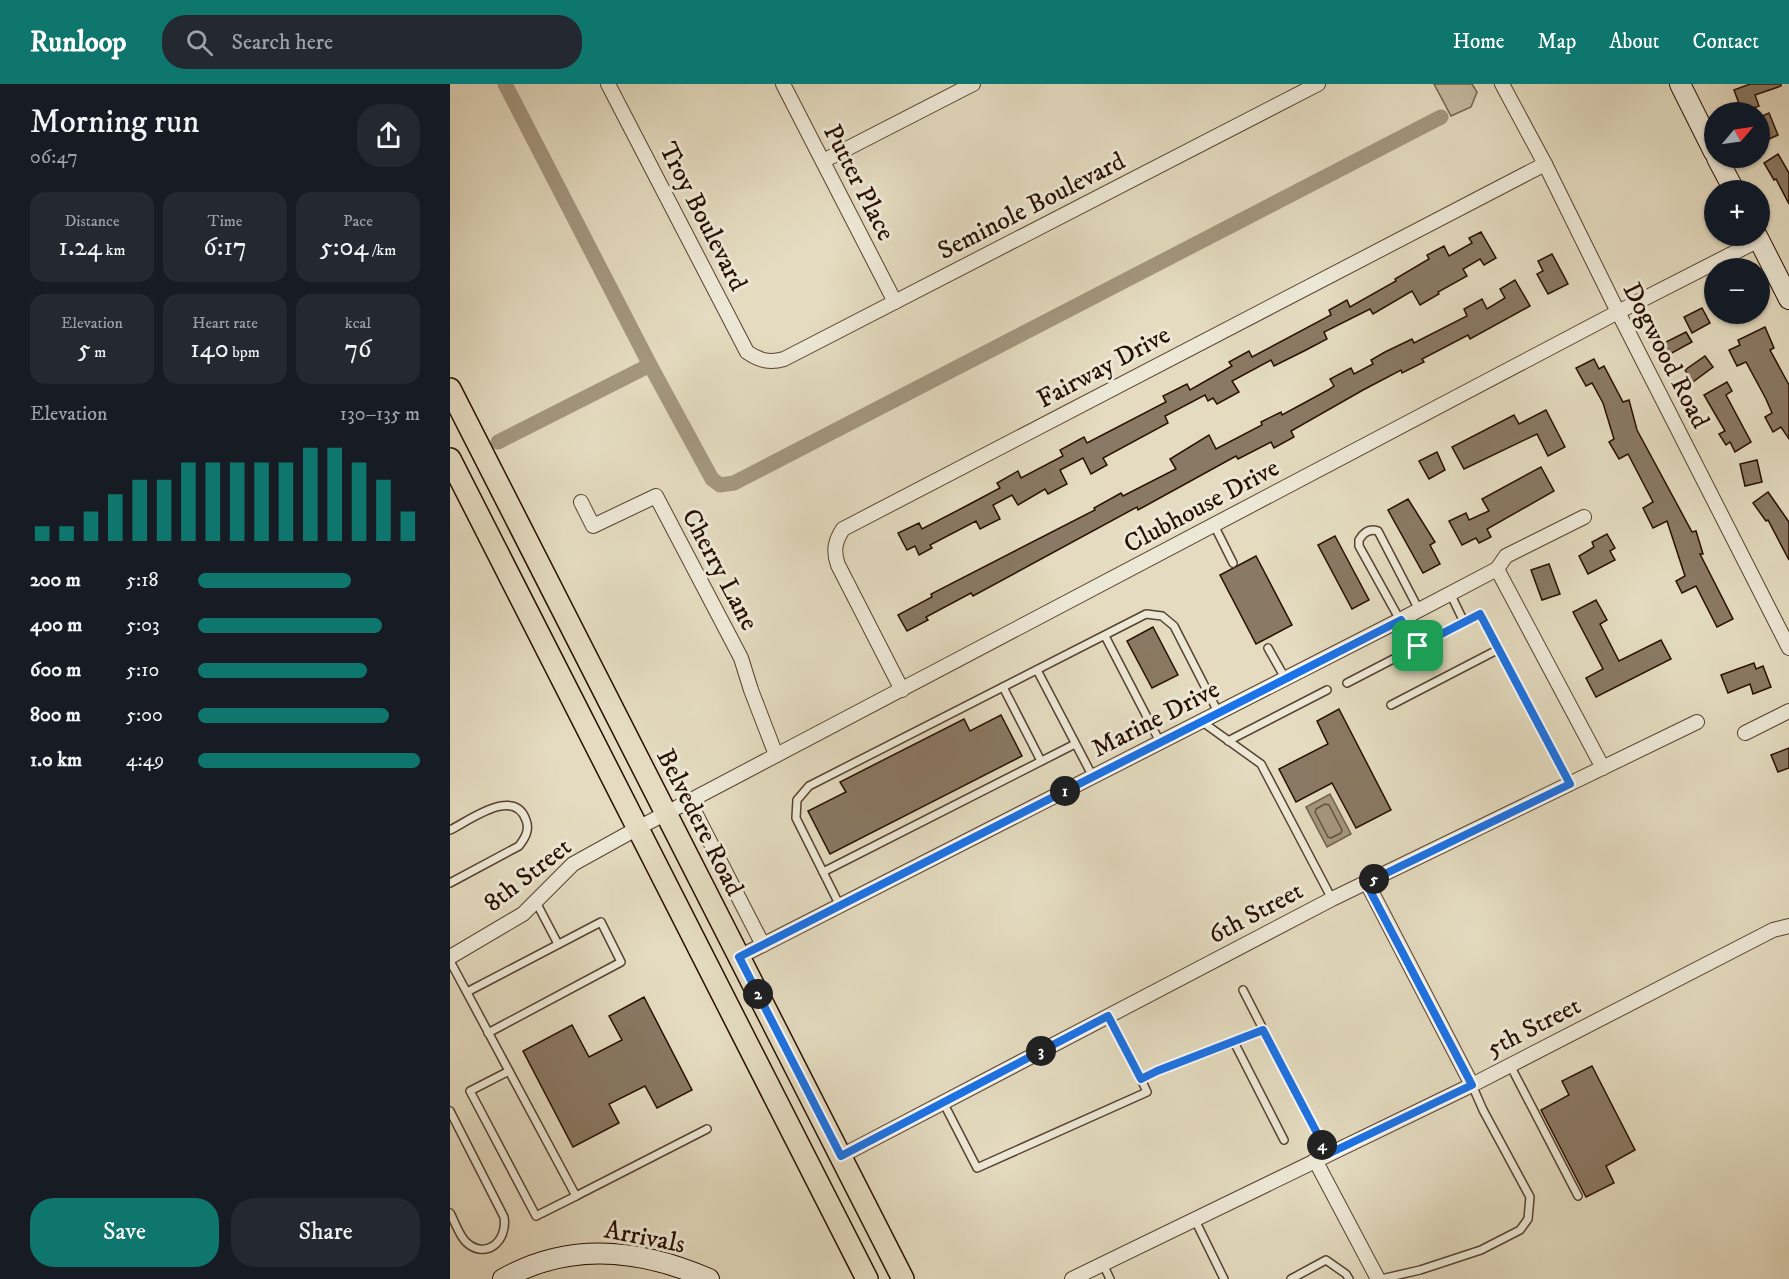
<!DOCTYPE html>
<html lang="en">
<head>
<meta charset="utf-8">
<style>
	body { margin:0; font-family:"IM FELL DW Pica",serif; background:#242831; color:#f1f3f6; height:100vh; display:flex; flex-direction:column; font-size:22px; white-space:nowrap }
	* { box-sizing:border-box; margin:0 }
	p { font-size:20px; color:#9ea1a6 }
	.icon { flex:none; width:33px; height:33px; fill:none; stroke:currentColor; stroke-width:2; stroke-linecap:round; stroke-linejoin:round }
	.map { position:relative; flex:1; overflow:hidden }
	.drawer { display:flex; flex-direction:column; background:#171b24; width:450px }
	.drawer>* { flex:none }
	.needle { width:39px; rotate:61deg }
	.tools { position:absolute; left:1254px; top:18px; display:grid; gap:12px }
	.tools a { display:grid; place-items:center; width:66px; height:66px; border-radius:50%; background:#171b24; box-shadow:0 2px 4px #0004; font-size:30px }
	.pin { position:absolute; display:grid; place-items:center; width:51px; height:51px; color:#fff; margin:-26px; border-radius:12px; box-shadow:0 3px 9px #0006 }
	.km { position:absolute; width:30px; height:30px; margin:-15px; border-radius:50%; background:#222; color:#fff; font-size:16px; line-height:30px; text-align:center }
	.round { display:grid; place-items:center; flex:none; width:63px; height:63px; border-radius:24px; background:#242831 }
	.headline { display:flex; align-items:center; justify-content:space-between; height:102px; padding:0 30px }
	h1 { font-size:33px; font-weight:600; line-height:45px }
	.stats { display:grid; grid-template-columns:repeat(3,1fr); gap:9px; height:102px; padding:6px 30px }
	.stats div { display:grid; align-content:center; border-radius:15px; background:#242831; text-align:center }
	.stats b { font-size:26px; font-weight:600 }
	.stats small { font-size:16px; font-weight:400 }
	.stats p { font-size:16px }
	.chart { height:168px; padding:12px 30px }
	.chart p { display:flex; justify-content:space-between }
	.chart svg { width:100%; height:108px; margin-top:6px; stroke:#0f766e; stroke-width:6 }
	.action { display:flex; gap:12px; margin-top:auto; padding:12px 30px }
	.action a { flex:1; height:69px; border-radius:24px; background:#0f766e; color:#fff; font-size:24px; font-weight:600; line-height:69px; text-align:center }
	.action a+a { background:#242831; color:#f1f3f6 }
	ul { padding:0 30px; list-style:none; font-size:20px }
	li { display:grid; grid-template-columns:96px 72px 1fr; align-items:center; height:45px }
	li i { height:15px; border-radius:8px; background:#0f766e }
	header { display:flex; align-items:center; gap:36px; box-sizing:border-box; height:84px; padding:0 30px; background:#0f766e; color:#fff }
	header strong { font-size:28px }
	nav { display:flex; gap:33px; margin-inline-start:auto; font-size:21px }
	.search { width:420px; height:54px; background:#242831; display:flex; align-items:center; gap:15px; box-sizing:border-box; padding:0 21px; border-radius:24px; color:#9ea1a6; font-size:22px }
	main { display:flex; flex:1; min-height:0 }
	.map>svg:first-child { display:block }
	.green { fill:#c4b89f; stroke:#766450; stroke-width:1.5 }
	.water { fill:#a4967f; stroke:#72604c; stroke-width:1.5 }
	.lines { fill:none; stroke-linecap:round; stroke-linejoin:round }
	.shore { stroke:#665240; stroke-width:1.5 }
	.canal { stroke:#a4967f; stroke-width:15 }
	.building { fill:#8a7964; stroke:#280f00; stroke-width:1.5 }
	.lane-casing { stroke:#574230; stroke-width:10 }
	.street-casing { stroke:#574230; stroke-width:16 }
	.secondary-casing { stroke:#280f00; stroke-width:22 }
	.primary-casing { stroke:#280f00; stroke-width:24 }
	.lane { stroke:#ede8d6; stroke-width:7 }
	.street { stroke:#ede8d6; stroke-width:14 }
	.secondary { stroke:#ede8d6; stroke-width:20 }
	.primary { stroke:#e4dbc0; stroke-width:21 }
	.route-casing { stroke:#fff; stroke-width:12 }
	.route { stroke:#1a73e8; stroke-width:8 }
	.labels { text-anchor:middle; stroke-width:6; stroke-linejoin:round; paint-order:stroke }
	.street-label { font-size:26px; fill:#280f00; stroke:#ede8d6 }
</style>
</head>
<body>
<header>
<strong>Runloop</strong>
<div class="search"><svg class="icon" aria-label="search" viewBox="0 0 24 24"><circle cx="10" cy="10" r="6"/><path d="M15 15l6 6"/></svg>Search here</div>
<nav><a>Home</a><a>Map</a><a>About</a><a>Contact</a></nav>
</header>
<main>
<section class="drawer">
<div class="headline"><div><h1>Morning run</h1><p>06:47</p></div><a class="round"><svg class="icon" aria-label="share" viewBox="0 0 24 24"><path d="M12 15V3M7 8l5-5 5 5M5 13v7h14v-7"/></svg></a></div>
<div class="stats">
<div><p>Distance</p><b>1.24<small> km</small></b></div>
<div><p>Time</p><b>6:17</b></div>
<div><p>Pace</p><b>5:04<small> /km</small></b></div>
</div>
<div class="stats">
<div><p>Elevation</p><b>5<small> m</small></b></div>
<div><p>Heart rate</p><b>140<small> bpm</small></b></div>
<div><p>kcal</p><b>76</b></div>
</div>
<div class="chart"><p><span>Elevation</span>130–135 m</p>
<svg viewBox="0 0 160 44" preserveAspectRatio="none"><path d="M5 44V38M15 44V38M25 44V32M35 44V25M45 44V19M55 44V19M65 44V12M75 44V12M85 44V12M95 44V12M105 44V12M115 44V6M125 44V6M135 44V12M145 44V19M155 44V32"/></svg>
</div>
<ul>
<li><b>200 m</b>5:18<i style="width:69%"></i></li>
<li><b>400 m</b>5:03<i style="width:83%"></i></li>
<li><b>600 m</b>5:10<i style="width:76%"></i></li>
<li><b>800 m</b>5:00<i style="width:86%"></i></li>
<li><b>1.0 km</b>4:49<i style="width:100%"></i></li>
</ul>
<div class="action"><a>Save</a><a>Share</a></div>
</section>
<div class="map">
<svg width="1339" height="1195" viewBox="0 0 1339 1195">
	<rect width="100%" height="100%" fill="#e4dbc0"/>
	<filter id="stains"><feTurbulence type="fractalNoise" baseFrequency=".00333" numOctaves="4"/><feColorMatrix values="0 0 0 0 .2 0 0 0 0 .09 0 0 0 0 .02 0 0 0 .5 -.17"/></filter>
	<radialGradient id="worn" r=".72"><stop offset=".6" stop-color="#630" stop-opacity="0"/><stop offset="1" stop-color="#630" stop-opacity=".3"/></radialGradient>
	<!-- green -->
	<polygon class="green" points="984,0 1022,0 1027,8 1021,23 1001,32"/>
	<!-- water -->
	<polygon class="water" points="880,710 901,750 877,763 856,723"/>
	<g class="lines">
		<!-- shore -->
		<polygon class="shore" points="875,720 879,721 892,746 891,749 881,754 878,753 865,728 866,725"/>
		<!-- canal -->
		<g class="canal">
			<polyline points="55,0 200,281 262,395 270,401 284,399 991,33"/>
			<polyline points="48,358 200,281"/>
		</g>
	</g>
	<!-- building -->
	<g class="building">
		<polygon points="1300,0 1331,0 1331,2 1305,11 1309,22 1292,28 1284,6"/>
		<polygon points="1319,29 1328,51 1310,59 1310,33"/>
		<polygon points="1328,70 1339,89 1339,120 1326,95 1324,96 1314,79"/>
		<polygon points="1031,148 1046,174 1034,181 1030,175 1013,185 1017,192 988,208 989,210 970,221 962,207 923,230 920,225 874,248 877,255 856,266 824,282 821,276 782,297 789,308 767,320 763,314 758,317 755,311 715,332 718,339 653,374 657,381 641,390 633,374 610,386 617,400 598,410 595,405 568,421 562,411 543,421 550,435 530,445 526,437 480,461 482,464 469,471 465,462 457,466 448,449 469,439 472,445 518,421 550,404 547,399 568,387 571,394 613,372 610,366 634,353 637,359 716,318 713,312 737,300 740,306 782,282 779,278 799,267 802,273 881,231 879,226 897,216 900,223 946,197 945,195 979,175 977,171 994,162 999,172 1022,159 1019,154"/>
		<polygon points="1102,170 1118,200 1098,210 1087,190 1093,187 1088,177"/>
		<polygon points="1065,196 1080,222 1020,255 1018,251 972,275 974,278 952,289 951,286 913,306 841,347 844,353 824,364 821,358 788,375 786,372 688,426 687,423 523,512 521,509 476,533 478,536 457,547 448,531 482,513 481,510 645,426 644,424 671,409 673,412 726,385 720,375 759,351 766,365 812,341 811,338 831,328 832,331 878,306 884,302 880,295 901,284 904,290 923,280 921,276 935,268 962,255 964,259 1017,232 1014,225 1032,215 1037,225 1055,214 1050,205"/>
		<polygon points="1252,224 1260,239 1242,249 1234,233"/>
		<polygon points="1315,243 1324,264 1320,266 1339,301 1339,355 1331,343 1323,348 1315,333 1322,329 1316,315 1296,278 1287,282 1279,266 1290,261 1288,256"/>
		<polygon points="1236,248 1242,258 1220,270 1214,259"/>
		<polygon points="1255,272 1263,283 1243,298 1235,286"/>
		<polygon points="1144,275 1149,285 1154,282 1173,318 1179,316 1187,346 1242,448 1246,447 1253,470 1250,470 1283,535 1267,543 1246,502 1232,509 1226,497 1235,492 1217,437 1203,444 1193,424 1203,418 1178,370 1169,375 1159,358 1164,355 1153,319 1142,299 1136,302 1126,284"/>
		<polygon points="1277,298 1282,307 1276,311 1301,358 1285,368 1280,358 1276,361 1269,350 1275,347 1254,311"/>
		<polygon points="1096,326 1115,363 1098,372 1087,350 1014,385 1002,363 1064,331 1069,340"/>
		<polygon points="987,368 995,386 979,395 969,377"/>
		<polygon points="1307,376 1312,398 1295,402 1290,380"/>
		<polygon points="1091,383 1104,407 1037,445 1041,453 1029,459 1026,454 1012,461 999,437 1016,429 1019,436 1039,427 1032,415"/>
		<polygon points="1318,408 1339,438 1339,476 1318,436 1316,437 1303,419"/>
		<polygon points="958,415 985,458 980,461 990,480 973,489 938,426"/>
		<polygon points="1157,450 1165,464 1160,467 1165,476 1138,490 1129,472 1144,463 1142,458"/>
		<polygon points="885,452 919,516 902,525 868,461"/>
		<polygon points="806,472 842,541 806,560 770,491"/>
		<polygon points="1099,480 1110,510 1092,516 1081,486"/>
		<polygon points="1146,516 1157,536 1150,540 1169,577 1211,556 1221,575 1146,613 1136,594 1153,585 1123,528"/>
		<polygon points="703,543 728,591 702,604 677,557"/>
		<polygon points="1304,579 1306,585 1313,582 1321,603 1303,610 1300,600 1278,609 1271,591"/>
		<polygon points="889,625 941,726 906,744 882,699 846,718 829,685 878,660 867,637"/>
		<polygon points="551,631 572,672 380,770 358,727 396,708 390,698 514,635 520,647"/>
		<polygon points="1339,664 1339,684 1328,688 1321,671"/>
		<polygon points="194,913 242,1006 207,1024 195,1002 159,1020 169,1039 123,1063 73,967 122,941 139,973 172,956 159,932"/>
		<polygon points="1142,982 1185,1066 1156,1082 1164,1099 1136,1113 1091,1026 1119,1011 1112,997"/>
	</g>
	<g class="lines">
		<!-- lane casing -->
		<g class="lane-casing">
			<g id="lane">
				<polyline points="764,441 783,479"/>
				<polyline points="1000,509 1014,538"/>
				<polyline points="655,552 710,658"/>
				<path d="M 968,562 L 950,536 L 909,462 L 909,456 C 913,449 919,444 928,447 L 969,526"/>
				<polyline points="818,564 835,594"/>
				<polyline points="587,586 643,693"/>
				<polyline points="897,599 1030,530 1120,700"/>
				<polyline points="553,603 591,677"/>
				<polyline points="941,621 1049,565"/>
				<polyline points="751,637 811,680 882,815"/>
				<polyline points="778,657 877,606"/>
				<path d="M 0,746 C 19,737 64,702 76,736 C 80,746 75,754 69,762 L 0,799"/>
				<polyline points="373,788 625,660"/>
				<polyline points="86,818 108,860"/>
				<polyline points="390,822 346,734 347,716 359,702 696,530 712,532 724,542 768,628"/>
				<polyline points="0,877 126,1112 257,1045"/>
				<polyline points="793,906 877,1070"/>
				<polyline points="17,908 151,838 171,878 38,949"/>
				<polyline points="658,932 691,995 707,987 784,958 834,1056"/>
				<polyline points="784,958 813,946"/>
				<polyline points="1060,981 1128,1112"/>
				<polyline points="59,987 20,1007 86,1132 126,1112"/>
				<polyline points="493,1018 527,1084 697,1008 691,995"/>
				<path d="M 0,1027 L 54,1133 C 58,1158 35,1176 16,1158 C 9,1151 5,1138 0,1129"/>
				<polyline points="745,1136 774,1195"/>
				<polyline points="653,1180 660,1195"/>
				<polyline points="841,1195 876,1176 896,1190 899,1195"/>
				<polyline points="931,1195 970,1186 1031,1166 1070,1146 1078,1135 1080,1113 1033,1026 1022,1001"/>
			</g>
		</g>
		<!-- street casing -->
		<g class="street-casing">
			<g id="street">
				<path d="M 158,0 L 297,268 C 310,277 320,279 334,275 L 868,0"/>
				<polyline points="333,0 445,218"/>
				<polyline points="1052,0 1095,80 1168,228 1339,564"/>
				<polyline points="373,77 523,0"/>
				<polyline points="131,418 143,442 206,412 291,574 301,606 326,671"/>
				<polyline points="1047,485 1153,684"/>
				<path d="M 452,606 L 388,481 C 383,467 385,457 393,445 L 1095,80"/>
				<polyline points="1295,649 1339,627"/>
				<polyline points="239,717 313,861"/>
				<polyline points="917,799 1022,1001"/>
				<polyline points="0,873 73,830 123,780 188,744 1168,228 1309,156"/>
				<polyline points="289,873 950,536 1047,485 1056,472 1134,433"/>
				<polyline points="391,1072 882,815 1247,638"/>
				<polyline points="865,1076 928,1195"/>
				<polyline points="622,1195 1022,1001 1323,846 1339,842"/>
			</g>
		</g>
		<!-- secondary casing -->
		<g class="secondary-casing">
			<g id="secondary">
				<polyline points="1230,0 1264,68"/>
				<polyline points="1267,74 1284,106"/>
				<polyline points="1307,152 1339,215"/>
				<path d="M 53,1195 C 120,1157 191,1165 259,1195"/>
			</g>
		</g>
		<!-- primary casing -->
		<g class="primary-casing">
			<g id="primary">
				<polyline points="0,305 453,1195"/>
				<polyline points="0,375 417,1195"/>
			</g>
		</g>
		<!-- lane -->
		<use href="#lane" class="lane"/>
		<!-- street -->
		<use href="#street" class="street"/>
		<!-- secondary -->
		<use href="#secondary" class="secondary"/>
		<!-- primary -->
		<use href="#primary" class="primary"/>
	</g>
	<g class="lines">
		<!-- route casing -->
		<g class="route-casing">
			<polygon id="route" points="1030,530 1120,700 916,799 1022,1001 878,1070 813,946 707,987 691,995 658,932 391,1072 289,873 951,536 968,562"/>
		</g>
		<!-- route -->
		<use href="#route" class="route"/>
	</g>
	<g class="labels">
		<!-- street labels -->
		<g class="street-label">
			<text transform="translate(410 98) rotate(63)" y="9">Putter Place</text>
			<text transform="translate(581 121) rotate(-27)" y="9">Seminole Boulevard</text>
			<text transform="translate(254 132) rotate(63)" y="9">Troy Boulevard</text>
			<text transform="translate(1217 271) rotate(63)" y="9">Dogwood Road</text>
			<text transform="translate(653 282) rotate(-28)" y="9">Fairway Drive</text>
			<text transform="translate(751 421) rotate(-28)" y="9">Clubhouse Drive</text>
			<text transform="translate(271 485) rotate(62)" y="9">Cherry Lane</text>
			<text transform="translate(705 634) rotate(-27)" y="9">Marine Drive</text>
			<text transform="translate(251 738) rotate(63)" y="9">Belvedere Road</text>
			<text transform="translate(77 790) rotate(-38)" y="9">8th Street</text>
			<text transform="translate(805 828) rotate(-28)" y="9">6th Street</text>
			<text transform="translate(1083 942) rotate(-27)" y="9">5th Street</text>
			<text transform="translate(195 1152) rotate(11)" y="9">Arrivals</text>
		</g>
	</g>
	<rect width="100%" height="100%" filter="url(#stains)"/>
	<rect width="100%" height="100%" fill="url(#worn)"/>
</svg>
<div class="tools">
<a><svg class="needle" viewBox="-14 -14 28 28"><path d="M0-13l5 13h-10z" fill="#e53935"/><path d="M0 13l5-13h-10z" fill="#9ea1a6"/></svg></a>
<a>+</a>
<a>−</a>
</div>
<div class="pin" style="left:968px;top:562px;background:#1e9e55"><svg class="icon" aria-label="arrive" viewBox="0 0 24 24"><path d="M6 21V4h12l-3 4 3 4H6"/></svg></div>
<b class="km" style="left:615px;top:707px">1</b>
<b class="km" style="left:308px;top:910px">2</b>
<b class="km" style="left:591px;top:967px">3</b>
<b class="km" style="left:872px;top:1061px">4</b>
<b class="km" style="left:924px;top:795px">5</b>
</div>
</main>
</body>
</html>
